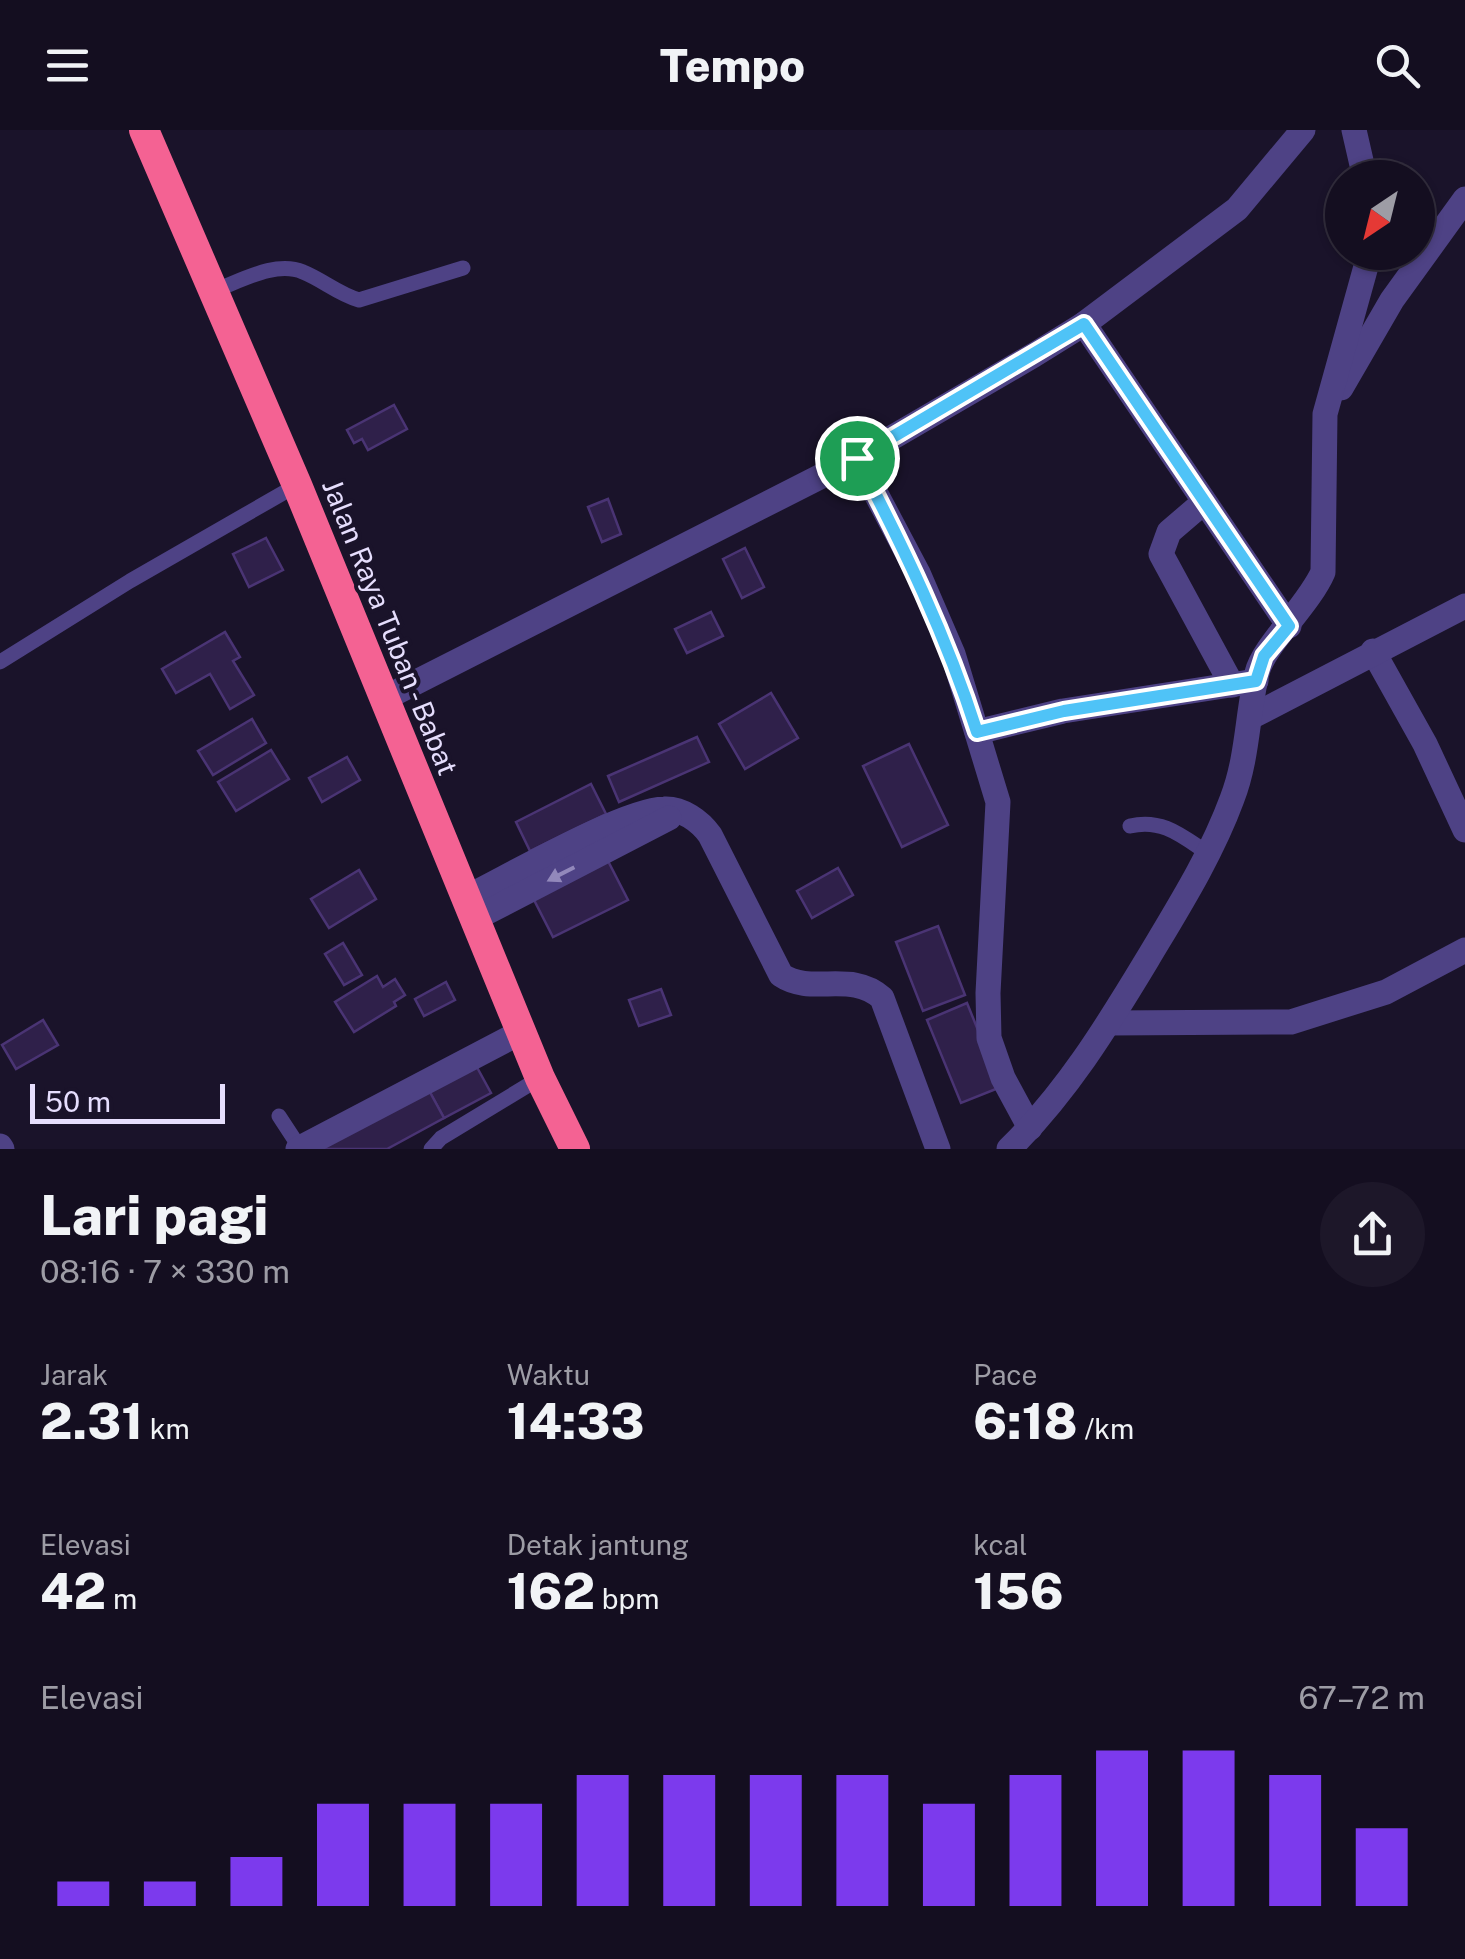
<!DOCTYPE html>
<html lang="id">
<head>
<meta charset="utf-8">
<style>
	body { margin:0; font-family:"Public Sans",sans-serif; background:#1d1729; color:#f1f3f6; height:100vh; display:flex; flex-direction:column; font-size:38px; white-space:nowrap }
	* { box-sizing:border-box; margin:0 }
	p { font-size:32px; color:#9d9ca5 }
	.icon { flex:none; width:55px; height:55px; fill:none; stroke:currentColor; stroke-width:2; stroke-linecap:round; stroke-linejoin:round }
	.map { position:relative; height:1019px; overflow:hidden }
	.panel { display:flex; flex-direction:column; background:#140e20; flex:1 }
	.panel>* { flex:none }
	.needle { width:65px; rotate:215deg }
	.fabs { position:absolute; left:1325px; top:30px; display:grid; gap:20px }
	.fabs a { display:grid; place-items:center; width:110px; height:110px; border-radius:50%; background:#140e20; box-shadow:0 2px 8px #0004,0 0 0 2px #332e3e; font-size:50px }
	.scale { position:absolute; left:30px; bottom:25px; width:195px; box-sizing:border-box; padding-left:10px; border:5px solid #e6defd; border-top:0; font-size:28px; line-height:35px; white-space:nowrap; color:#e6defd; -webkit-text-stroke:8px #1a132a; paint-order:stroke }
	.pin { position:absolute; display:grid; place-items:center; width:85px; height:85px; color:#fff; margin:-42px; border:5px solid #fff; border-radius:50%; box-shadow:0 2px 10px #0007 }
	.round { display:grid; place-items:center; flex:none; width:105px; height:105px; border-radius:52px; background:#1d1729 }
	.overview { display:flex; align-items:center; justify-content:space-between; height:170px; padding:0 40px }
	h1 { font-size:55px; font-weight:800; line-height:75px }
	.figures { display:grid; grid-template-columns:repeat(3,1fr); gap:15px; height:170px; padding:10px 40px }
	.figures div { display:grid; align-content:center }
	.figures b { font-size:50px; font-weight:800 }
	.figures small { font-size:28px; font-weight:400 }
	.figures p { font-size:28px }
	.chart { height:280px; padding:20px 40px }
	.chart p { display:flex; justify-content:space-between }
	.chart svg { width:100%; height:180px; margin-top:10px; stroke:#7c3aed; stroke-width:6 }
	header { display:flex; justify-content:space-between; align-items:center; height:130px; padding:0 40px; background:#140e20; font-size:45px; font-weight:800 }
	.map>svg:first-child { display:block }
	.building { fill:#2f204a; stroke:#4a3474; stroke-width:2.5 }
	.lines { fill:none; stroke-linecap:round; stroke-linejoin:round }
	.lane { stroke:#4e4285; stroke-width:15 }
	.street { stroke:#4e4285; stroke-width:25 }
	.highway { stroke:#f46293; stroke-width:30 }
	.oneway { fill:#9288bb }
	.route-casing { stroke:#fff; stroke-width:20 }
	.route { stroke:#4fc3f7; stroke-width:12 }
	.labels { text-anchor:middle; stroke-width:8; stroke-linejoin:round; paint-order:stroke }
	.street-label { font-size:28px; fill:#e6defd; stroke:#1a132a }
</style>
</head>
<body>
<header><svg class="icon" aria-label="menu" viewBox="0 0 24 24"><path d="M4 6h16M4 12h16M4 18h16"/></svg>Tempo<svg class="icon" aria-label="search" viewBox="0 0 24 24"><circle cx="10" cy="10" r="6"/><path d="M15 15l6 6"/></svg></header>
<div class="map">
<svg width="1465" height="1019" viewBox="0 0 1465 1019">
	<rect width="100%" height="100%" fill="#1a132a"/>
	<!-- building -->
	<g class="building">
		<polygon points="394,275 407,299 368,320 362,309 354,313 347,300"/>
		<polygon points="608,369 621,404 602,412 588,377"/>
		<polygon points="266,408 283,440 249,457 233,424"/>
		<polygon points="745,418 764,457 742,468 723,429"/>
		<polygon points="711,482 723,506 687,523 675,499"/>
		<polygon points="225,502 240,527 233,531 254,565 230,579 210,544 176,563 162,539"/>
		<polygon points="771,563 798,608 745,639 719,594"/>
		<polygon points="252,589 266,613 213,645 198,621"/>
		<polygon points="697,607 709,632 619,672 608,646"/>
		<polygon points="909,614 948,695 902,717 863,636"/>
		<polygon points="271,620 289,649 236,681 218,652"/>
		<polygon points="347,627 360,650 322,672 309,648"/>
		<polygon points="591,654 606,684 530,721 516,692"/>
		<polygon points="607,729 628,770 553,807 532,766"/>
		<polygon points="838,738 853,765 812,788 797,761"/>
		<polygon points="359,740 376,769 329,798 311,769"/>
		<polygon points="938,796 965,865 923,881 896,812"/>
		<polygon points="343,813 362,845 344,855 325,824"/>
		<polygon points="377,846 383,857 395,849 405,865 394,872 396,876 354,902 335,872"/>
		<polygon points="446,852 455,870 424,886 415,869"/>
		<polygon points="661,859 671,885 639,896 629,870"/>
		<polygon points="967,873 1001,957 961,973 927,890"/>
		<polygon points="43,890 58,915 16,939 2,915"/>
		<polygon points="473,930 491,963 444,988 426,955"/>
		<polygon points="426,955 444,988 387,1019 310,1019"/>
	</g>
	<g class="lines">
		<!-- lane -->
		<g class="lane">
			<path d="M 213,161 C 239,152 275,130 303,142 C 323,150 338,164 359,170 L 463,138"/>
			<polyline points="0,532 130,451 297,355"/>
			<path d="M 1130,696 C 1163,688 1183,707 1209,724"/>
			<polyline points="279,986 300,1018"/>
			<polyline points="431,1019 441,1008 540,948"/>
		</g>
		<!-- street -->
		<g class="street">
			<polyline points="1354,0 1365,48"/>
			<polyline points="1084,194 1289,496"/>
			<polyline points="1341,258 1392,170 1465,69"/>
			<polyline points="857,328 918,443 953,524 998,672 988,863 989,908 1003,948 1030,998"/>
			<polyline points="1204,372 1169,402 1161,424 1232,555"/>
			<polyline points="1373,521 1425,614 1465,700"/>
			<polyline points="385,568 857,328 1034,225 1084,194 1237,79 1303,0"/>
			<polyline points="1251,587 1465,476"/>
			<polyline points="977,602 1063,581 1256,551"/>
			<path d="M 465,768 C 508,747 623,680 664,679 C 682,678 700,691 710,705 L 781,845 C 812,866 851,840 882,868 L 938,1019"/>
			<polyline points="474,789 669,688"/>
			<polyline points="1109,893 1291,892 1386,862 1465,820"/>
			<polyline points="0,1016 2,1019"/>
			<polyline points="298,1019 523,901"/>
			<path d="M 1009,1019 C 1066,963 1106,898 1147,830 C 1178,778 1211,726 1232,669 C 1248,628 1247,585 1257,543 C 1263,516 1309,475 1323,442 L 1325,284 L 1370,122"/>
		</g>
		<!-- highway -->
		<polyline class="highway" points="144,0 297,355 540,948 575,1019"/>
	</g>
	<!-- one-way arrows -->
	<defs><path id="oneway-solid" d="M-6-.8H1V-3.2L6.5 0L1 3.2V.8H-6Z" transform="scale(2.5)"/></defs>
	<use class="oneway" href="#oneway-solid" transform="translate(561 744) rotate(153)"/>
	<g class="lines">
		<!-- route casing -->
		<g class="route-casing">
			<path id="route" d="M 1084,194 L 1289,496 L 1264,526 L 1256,551 L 1064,581 L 977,602 C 946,505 904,418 857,328 Z"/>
		</g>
		<!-- route -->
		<use href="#route" class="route"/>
	</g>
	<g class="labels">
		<!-- street labels -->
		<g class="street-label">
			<text transform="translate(390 497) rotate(68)" y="10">Jalan Raya Tuban - Babat</text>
		</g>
	</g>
</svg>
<div class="fabs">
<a><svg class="needle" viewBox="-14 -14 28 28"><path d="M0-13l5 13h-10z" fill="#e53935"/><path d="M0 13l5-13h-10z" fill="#9d9ca5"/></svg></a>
</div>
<div class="scale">50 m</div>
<div class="pin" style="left:857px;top:328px;background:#1e9e55"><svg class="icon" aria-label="arrive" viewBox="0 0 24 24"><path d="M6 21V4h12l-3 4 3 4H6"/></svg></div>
</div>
<section class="panel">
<div class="overview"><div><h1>Lari pagi</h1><p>08:16 · 7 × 330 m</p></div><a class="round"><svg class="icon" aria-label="share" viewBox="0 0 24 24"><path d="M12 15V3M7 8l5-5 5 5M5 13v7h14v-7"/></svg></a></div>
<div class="figures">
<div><p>Jarak</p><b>2.31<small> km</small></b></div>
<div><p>Waktu</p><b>14:33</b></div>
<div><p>Pace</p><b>6:18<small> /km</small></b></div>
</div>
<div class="figures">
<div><p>Elevasi</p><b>42<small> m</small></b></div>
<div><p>Detak jantung</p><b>162<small> bpm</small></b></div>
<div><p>kcal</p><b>156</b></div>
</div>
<div class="chart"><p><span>Elevasi</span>67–72 m</p>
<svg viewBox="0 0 160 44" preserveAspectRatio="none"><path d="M5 44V38M15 44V38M25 44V32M35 44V19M45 44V19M55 44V19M65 44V12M75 44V12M85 44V12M95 44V12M105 44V19M115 44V12M125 44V6M135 44V6M145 44V12M155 44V25"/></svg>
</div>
</section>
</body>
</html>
